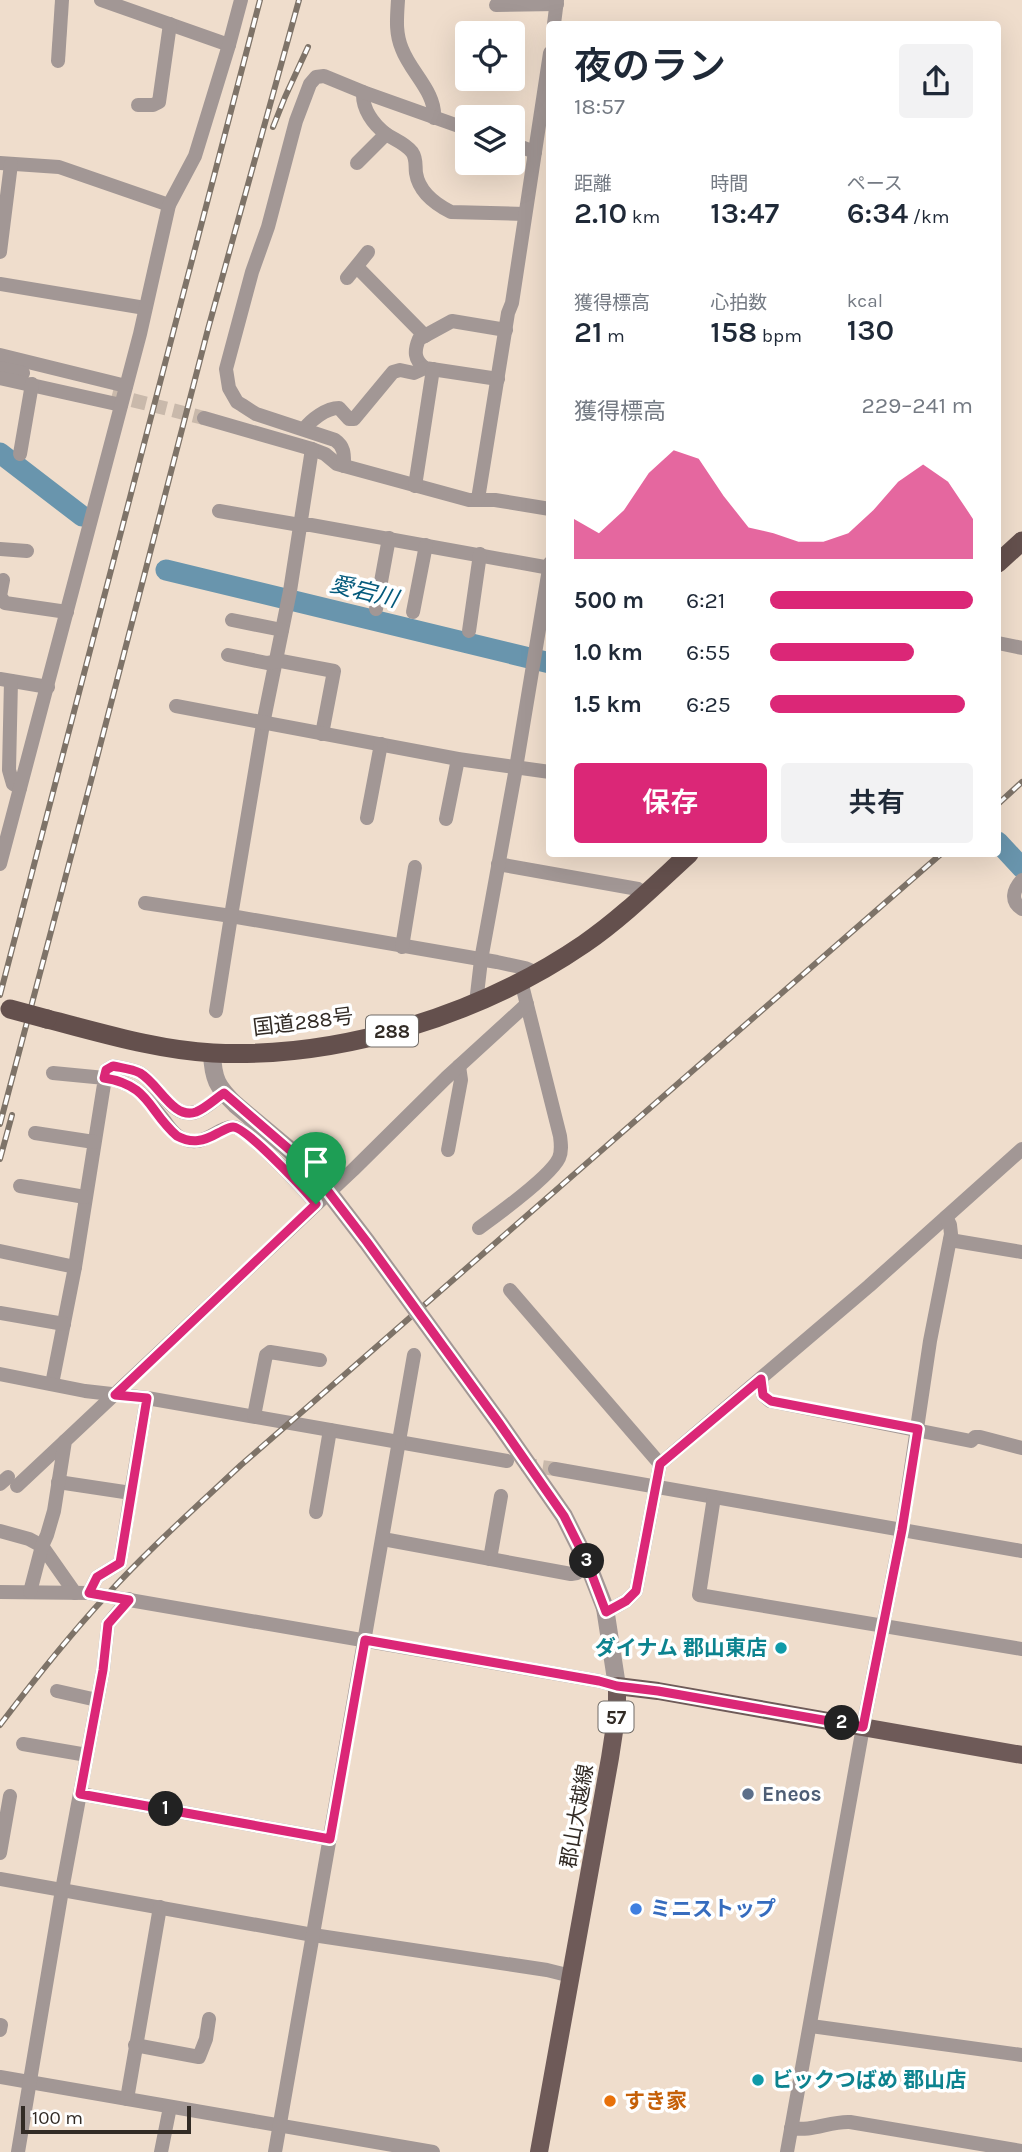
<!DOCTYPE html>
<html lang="ja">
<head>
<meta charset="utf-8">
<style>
	body { margin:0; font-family:Karla,"Noto Sans JP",sans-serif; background:#f2f2f3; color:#1f2937; height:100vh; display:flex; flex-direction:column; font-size:26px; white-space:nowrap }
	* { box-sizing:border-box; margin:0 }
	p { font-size:23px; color:#747a83 }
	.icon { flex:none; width:38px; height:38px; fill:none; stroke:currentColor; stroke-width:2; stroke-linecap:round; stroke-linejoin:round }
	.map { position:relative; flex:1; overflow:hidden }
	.details { position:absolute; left:546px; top:21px; width:455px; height:836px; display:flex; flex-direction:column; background:#fff; border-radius:7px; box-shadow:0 7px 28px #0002 }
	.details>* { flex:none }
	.controls { position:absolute; left:455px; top:21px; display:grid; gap:14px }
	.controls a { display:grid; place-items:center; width:70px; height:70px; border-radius:7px; background:#fff; box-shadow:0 7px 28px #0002; font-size:35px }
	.scale { position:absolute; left:21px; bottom:18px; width:170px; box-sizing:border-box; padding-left:7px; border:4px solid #322b25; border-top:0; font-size:19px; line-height:24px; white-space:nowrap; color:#322b25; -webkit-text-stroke:5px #fff; paint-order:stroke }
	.pin { position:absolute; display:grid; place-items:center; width:60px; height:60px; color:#fff; margin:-72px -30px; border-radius:50% 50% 50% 0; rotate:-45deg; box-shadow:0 0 7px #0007 }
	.pin .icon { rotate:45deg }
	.km { position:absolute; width:35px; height:35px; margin:-18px; border-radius:50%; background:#222; color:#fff; font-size:19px; line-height:35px; text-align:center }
	.round { display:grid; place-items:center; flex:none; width:74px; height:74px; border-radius:7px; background:#f2f2f3 }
	.summary { display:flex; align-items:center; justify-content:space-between; height:119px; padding:0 28px }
	h1 { font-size:38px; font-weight:600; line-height:52px }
	.figures { display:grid; grid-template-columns:repeat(3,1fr); gap:10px; height:119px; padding:7px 28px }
	.figures div { display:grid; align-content:center }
	.figures b { font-size:30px; font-weight:600 }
	.figures small { font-size:19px; font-weight:400 }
	.figures p { font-size:19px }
	.chart { height:196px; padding:14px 28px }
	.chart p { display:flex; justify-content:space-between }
	.chart svg { width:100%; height:126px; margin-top:7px; fill:#db2777; opacity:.7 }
	.cta { display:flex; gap:14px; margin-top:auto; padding:14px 28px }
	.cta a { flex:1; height:80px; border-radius:7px; background:#db2777; color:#fff; font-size:28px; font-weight:600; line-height:80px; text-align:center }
	.cta a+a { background:#f2f2f3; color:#1f2937 }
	ul { padding:0 28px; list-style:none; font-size:23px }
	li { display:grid; grid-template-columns:112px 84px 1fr; align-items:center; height:52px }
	li i { height:18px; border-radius:9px; background:#db2777 }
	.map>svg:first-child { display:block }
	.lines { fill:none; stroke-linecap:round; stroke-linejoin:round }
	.river { stroke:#6995ad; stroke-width:21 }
	.minor-tunnel { stroke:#c9b9ab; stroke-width:14; stroke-dasharray:14 7; stroke-linecap:butt }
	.minor { stroke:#a29795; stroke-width:14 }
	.tertiary { stroke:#a29795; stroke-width:18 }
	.primary { stroke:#6e5a58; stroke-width:18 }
	.trunk { stroke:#64504d; stroke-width:19 }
	.rail-casing { stroke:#7e7368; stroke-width:6 }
	.rail { stroke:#fff; stroke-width:3.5; stroke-dasharray:10; stroke-linecap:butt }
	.tertiary-bridge { stroke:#a29795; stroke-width:18 }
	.trunk-bridge { stroke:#64504d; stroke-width:19 }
	.route-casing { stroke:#fff; stroke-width:14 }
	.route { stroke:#db2777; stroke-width:9 }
	.culture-dot { fill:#0f9aa8; stroke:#fff; stroke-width:2.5 }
	.service-dot { fill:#5c6f8a; stroke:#fff; stroke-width:2.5 }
	.shop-dot { fill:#3f7fe0; stroke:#fff; stroke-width:2.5 }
	.food-dot { fill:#e8710a; stroke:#fff; stroke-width:2.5 }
	.labels { text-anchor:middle; stroke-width:7; stroke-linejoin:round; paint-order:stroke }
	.shield { fill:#fff; stroke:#706b66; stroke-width:2 }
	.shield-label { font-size:19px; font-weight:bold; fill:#322b25 }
	.street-label { font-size:21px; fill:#322b25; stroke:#fff }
	.culture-label { font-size:21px; font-weight:bold; fill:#0d838f; stroke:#fff; text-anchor:end }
	.service-label { font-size:21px; font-weight:bold; fill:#4e5e75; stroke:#fff; text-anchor:start }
	.shop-label { font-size:21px; font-weight:bold; fill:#366cbe; stroke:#fff; text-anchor:start }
	.food-label { font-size:21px; font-weight:bold; fill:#c56008; stroke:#fff; text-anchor:start }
	.water-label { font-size:23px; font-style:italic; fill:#045a7c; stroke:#fff }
</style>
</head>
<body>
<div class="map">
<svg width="1022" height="2152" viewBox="0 0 1022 2152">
	<rect width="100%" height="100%" fill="#efddcc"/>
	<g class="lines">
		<!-- river -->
		<g class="river">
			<polyline points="0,453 82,516"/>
			<polyline points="166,570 550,663"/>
			<polyline points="998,842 1022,868"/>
		</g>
		<!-- minor-tunnel -->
		<g class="minor-tunnel">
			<polyline points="112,395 204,418"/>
			<polyline points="522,1464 555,1469"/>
		</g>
		<!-- minor -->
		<g class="minor">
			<polyline points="101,0 229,45"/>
			<path d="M 398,0 C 397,17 395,33 402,49 C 411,73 436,92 434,118"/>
			<polyline points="496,5 557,4"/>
			<polyline points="554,24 557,0"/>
			<polyline points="58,61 62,0"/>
			<path d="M 363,92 C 362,109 373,124 386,134 C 395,140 405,143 412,152 C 417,159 415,166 416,173 C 419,192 435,204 451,212 L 525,214"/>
			<polyline points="138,105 153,105 159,102 170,24"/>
			<polyline points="513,144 535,152"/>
			<polyline points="0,163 59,167 169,205"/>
			<polyline points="357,163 386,134"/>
			<polyline points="0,252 11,164"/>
			<polyline points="357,267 425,336"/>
			<polyline points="347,278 368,252"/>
			<polyline points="0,284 145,308"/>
			<polyline points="0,355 126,386"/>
			<polyline points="0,368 23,373"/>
			<polyline points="0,378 121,405"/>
			<path d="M 498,379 L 425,368 C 414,360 414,351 419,339 L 452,321 L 506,330"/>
			<polyline points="204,418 312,449 325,454 337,464 469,500 495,500 550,509"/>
			<path d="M 304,429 C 311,420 326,408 339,408 L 349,419 L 354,419 L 393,372 L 400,370 L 414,373 L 425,368"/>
			<polyline points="312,449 290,591 263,724 231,916 497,962 525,968 537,973"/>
			<polyline points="20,454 32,384"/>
			<path d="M 344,466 C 344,455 345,447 335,440 L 256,414 L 242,405 L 237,402 L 229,388 L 226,369 L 252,272 L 268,227 L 296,121 L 310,84 L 316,77 L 324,76 L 363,92 L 467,129"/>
			<polyline points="415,486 433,369"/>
			<polyline points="478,499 508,313 512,303 550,53"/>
			<polyline points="219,511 300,525 311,525 550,568"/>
			<polyline points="0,549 27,551"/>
			<polyline points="3,580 0,596 5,603 67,612"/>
			<polyline points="376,609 389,538"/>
			<polyline points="413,612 426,545"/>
			<polyline points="232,620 282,630"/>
			<polyline points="469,631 480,554"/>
			<polyline points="998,643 1022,648"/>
			<polyline points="228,655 267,663 281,661 334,671 322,734"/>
			<polyline points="0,679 48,687"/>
			<polyline points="11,681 9,770 13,784 20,788"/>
			<polyline points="176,706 458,759 550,772"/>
			<polyline points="367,818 381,744"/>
			<polyline points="446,819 458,759"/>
			<polyline points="0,864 140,334 169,205 195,156 229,45 241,0"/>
			<polyline points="498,864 638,889 647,894"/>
			<path d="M 1022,880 C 1013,890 1010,901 1022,909"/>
			<polyline points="145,903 231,916 216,1011"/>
			<polyline points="402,947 415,867"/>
			<polyline points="476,1003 481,960 516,768 550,563"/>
			<polyline points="53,1073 105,1078 75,1267"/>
			<path d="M 224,1093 C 215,1099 206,1109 196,1112 C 172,1120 159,1084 140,1073 C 132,1069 122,1068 113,1066 L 106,1070 L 105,1078 C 136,1083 145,1096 164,1120 C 168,1126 172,1132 178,1136 C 203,1152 216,1126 234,1127 C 247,1128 306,1191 316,1204"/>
			<polyline points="35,1133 94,1142"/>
			<polyline points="448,1150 461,1080 459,1066"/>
			<polyline points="20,1186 85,1197"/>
			<path d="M 479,1228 C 497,1215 551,1176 559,1158 C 562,1151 561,1144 560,1136 L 521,981"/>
			<polyline points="950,1240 1022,1252"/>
			<polyline points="0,1251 75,1267 52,1384"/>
			<polyline points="510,1290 660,1464 636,1591 626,1601 606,1612"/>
			<polyline points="0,1313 64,1324"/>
			<polyline points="0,1374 85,1391 147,1398 507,1461"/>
			<polyline points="761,1379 763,1395 770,1401 971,1441 975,1437 980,1437 1022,1448"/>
			<polyline points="254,1416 266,1355 270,1352 320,1360"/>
			<polyline points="660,1464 869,1286 1022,1149"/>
			<polyline points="555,1469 1022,1551"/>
			<polyline points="58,1482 131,1493 147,1398"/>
			<polyline points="0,1484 8,1477"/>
			<polyline points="17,1486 65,1441"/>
			<polyline points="714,1497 699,1595 1022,1649"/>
			<polyline points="316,1512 330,1430"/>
			<polyline points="0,1531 29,1539 42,1546 75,1593"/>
			<polyline points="383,1539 571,1574 577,1573"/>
			<polyline points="490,1559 501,1496"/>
			<polyline points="0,1592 89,1593 599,1681 617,1686"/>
			<polyline points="30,1592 42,1546 47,1535 54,1511 65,1441 353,1170 446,1078 527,1004"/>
			<polyline points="89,1593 97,1577 120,1563 131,1493"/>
			<polyline points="57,1691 97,1700"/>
			<polyline points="23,1744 87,1755"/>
			<polyline points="80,1794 330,1839"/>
			<polyline points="0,1853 10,1796"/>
			<polyline points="0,1879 313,1935 547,1970 571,1976"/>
			<polyline points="811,2026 1022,2055"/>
			<polyline points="0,2030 1,2025"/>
			<polyline points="135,2045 199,2057 206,2039 209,2019"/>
			<polyline points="0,2077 433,2152"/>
			<polyline points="127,2099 160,1907"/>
			<path d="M 791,2128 C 812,2132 830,2121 850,2122 L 1022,2151"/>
			<polyline points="18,2152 62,1890 103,1670 108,1624 129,1599"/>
			<polyline points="161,2152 170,2107"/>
			<polyline points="275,2152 414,1355"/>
			<polyline points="787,2152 863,1727 902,1529 930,1341 951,1234 950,1225 946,1217"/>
		</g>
		<!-- tertiary -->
		<g class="tertiary">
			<path d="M 212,1053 C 213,1079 217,1087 236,1105"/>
			<polyline points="605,1608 617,1686"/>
		</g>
		<!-- primary -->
		<polyline class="primary" points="539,2152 610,1758 617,1712 617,1686 658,1691 1022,1755"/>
		<!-- trunk -->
		<g class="trunk">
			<polyline points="998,563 1022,541"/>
			<path d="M 47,1019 C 102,1033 157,1050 213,1053 C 340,1059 480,1015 584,944 C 622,918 655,885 689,854"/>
		</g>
		<!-- rail casing -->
		<g class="rail-casing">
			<g id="rail">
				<polyline points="273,127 285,97 308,47"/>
				<polyline points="998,804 1022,782"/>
				<polyline points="0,995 260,0"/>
				<polyline points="0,1124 92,777 208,329 299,0"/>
				<polyline points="0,1159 12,1115"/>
				<path d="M 0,1725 C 34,1680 68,1637 106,1596 C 148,1550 195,1508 241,1465 L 941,854"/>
			</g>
		</g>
		<!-- rail -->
		<use href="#rail" class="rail"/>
		<!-- tertiary-bridge -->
		<polyline class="tertiary-bridge" points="236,1105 291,1151 324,1186 367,1242 499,1423 564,1516 587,1562 605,1608"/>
		<!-- trunk-bridge -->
		<polyline class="trunk-bridge" points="10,1009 47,1019"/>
	</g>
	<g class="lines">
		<!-- route casing -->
		<g class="route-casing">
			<path id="route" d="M 113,1066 C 122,1068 132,1069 140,1073 C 159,1084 173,1120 196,1112 C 206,1108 215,1099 224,1093 L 291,1151 L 324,1186 L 367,1242 L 499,1423 L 564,1516 L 587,1562 L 606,1612 L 626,1601 L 636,1591 L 660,1464 L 761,1379 L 763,1395 L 771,1401 L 918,1429 L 902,1530 L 863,1727 L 658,1691 L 617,1686 L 599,1681 L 365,1640 L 330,1839 L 80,1794 L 103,1670 L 108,1624 L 129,1600 L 89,1593 L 97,1577 L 120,1563 L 147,1398 L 115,1395 L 316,1204 C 306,1191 246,1127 233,1127 C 228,1127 223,1131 218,1133 C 204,1141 192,1144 177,1136 C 148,1111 150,1085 104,1078 L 106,1070 Z"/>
		</g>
		<!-- route -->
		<use href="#route" class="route"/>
	</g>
	<!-- markers -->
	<g class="culture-dot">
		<circle cx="781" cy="1648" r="7"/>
		<circle cx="758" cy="2080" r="7"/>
	</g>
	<circle class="service-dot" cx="748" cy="1794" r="7"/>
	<circle class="shop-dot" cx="636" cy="1909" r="7"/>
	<circle class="food-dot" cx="610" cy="2101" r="7"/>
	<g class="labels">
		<!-- shield labels -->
		<g class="shield">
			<rect x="366" y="1015.5" width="52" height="31" rx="5"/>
			<rect x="598.5" y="1701.5" width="35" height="31" rx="5"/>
		</g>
		<g class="shield-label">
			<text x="392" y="1038">288</text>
			<text x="616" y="1724">57</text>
		</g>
		<!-- street labels -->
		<g class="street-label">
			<text transform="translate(303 1022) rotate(-7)" y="7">国道288号</text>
			<text transform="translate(577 1816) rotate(-80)" y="7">郡山大越線</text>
		</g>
		<!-- culture labels -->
		<g class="culture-label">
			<text x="767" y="1655">ダイナム 郡山東店</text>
			<text x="772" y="2087" text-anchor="start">ビックつばめ 郡山店</text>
		</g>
		<!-- service labels -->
		<g class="service-label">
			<text x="762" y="1801">Eneos</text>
		</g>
		<!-- shop labels -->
		<g class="shop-label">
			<text x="650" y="1916">ミニストップ</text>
		</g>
		<!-- food labels -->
		<g class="food-label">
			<text x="624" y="2108">すき家</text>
		</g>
		<!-- water labels -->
		<g class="water-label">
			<text transform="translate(364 591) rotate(14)" y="8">愛宕川</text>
		</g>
	</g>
</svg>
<div class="controls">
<a><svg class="icon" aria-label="locate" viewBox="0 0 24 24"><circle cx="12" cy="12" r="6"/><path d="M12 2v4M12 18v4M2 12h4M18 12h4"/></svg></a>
<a><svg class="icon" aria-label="layers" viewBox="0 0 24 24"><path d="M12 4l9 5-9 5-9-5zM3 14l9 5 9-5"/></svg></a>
</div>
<div class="scale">100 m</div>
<div class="pin" style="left:316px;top:1204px;background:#1e9e55"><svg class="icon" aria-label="arrive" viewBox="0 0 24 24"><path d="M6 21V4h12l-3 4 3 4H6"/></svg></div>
<b class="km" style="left:166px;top:1809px">1</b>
<b class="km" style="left:842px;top:1723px">2</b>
<b class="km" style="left:587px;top:1561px">3</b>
<section class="details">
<div class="summary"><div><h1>夜のラン</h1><p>18:57</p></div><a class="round"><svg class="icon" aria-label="share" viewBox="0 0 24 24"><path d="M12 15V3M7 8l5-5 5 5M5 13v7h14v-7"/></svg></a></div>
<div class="figures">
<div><p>距離</p><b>2.10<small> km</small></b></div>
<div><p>時間</p><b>13:47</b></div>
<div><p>ペース</p><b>6:34<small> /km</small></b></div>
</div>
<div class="figures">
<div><p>獲得標高</p><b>21<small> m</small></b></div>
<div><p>心拍数</p><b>158<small> bpm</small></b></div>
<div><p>kcal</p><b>130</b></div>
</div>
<div class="chart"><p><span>獲得標高</span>229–241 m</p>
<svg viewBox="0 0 160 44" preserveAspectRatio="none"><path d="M0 44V30L10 35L20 27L30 14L40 6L50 9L60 22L70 33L80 35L90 38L100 38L110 35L120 27L130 17L140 11L150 17L160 30V44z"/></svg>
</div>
<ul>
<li><b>500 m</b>6:21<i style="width:100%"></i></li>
<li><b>1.0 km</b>6:55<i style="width:71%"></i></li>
<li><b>1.5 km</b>6:25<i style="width:96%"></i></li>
</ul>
<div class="cta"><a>保存</a><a>共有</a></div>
</section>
</div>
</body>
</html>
